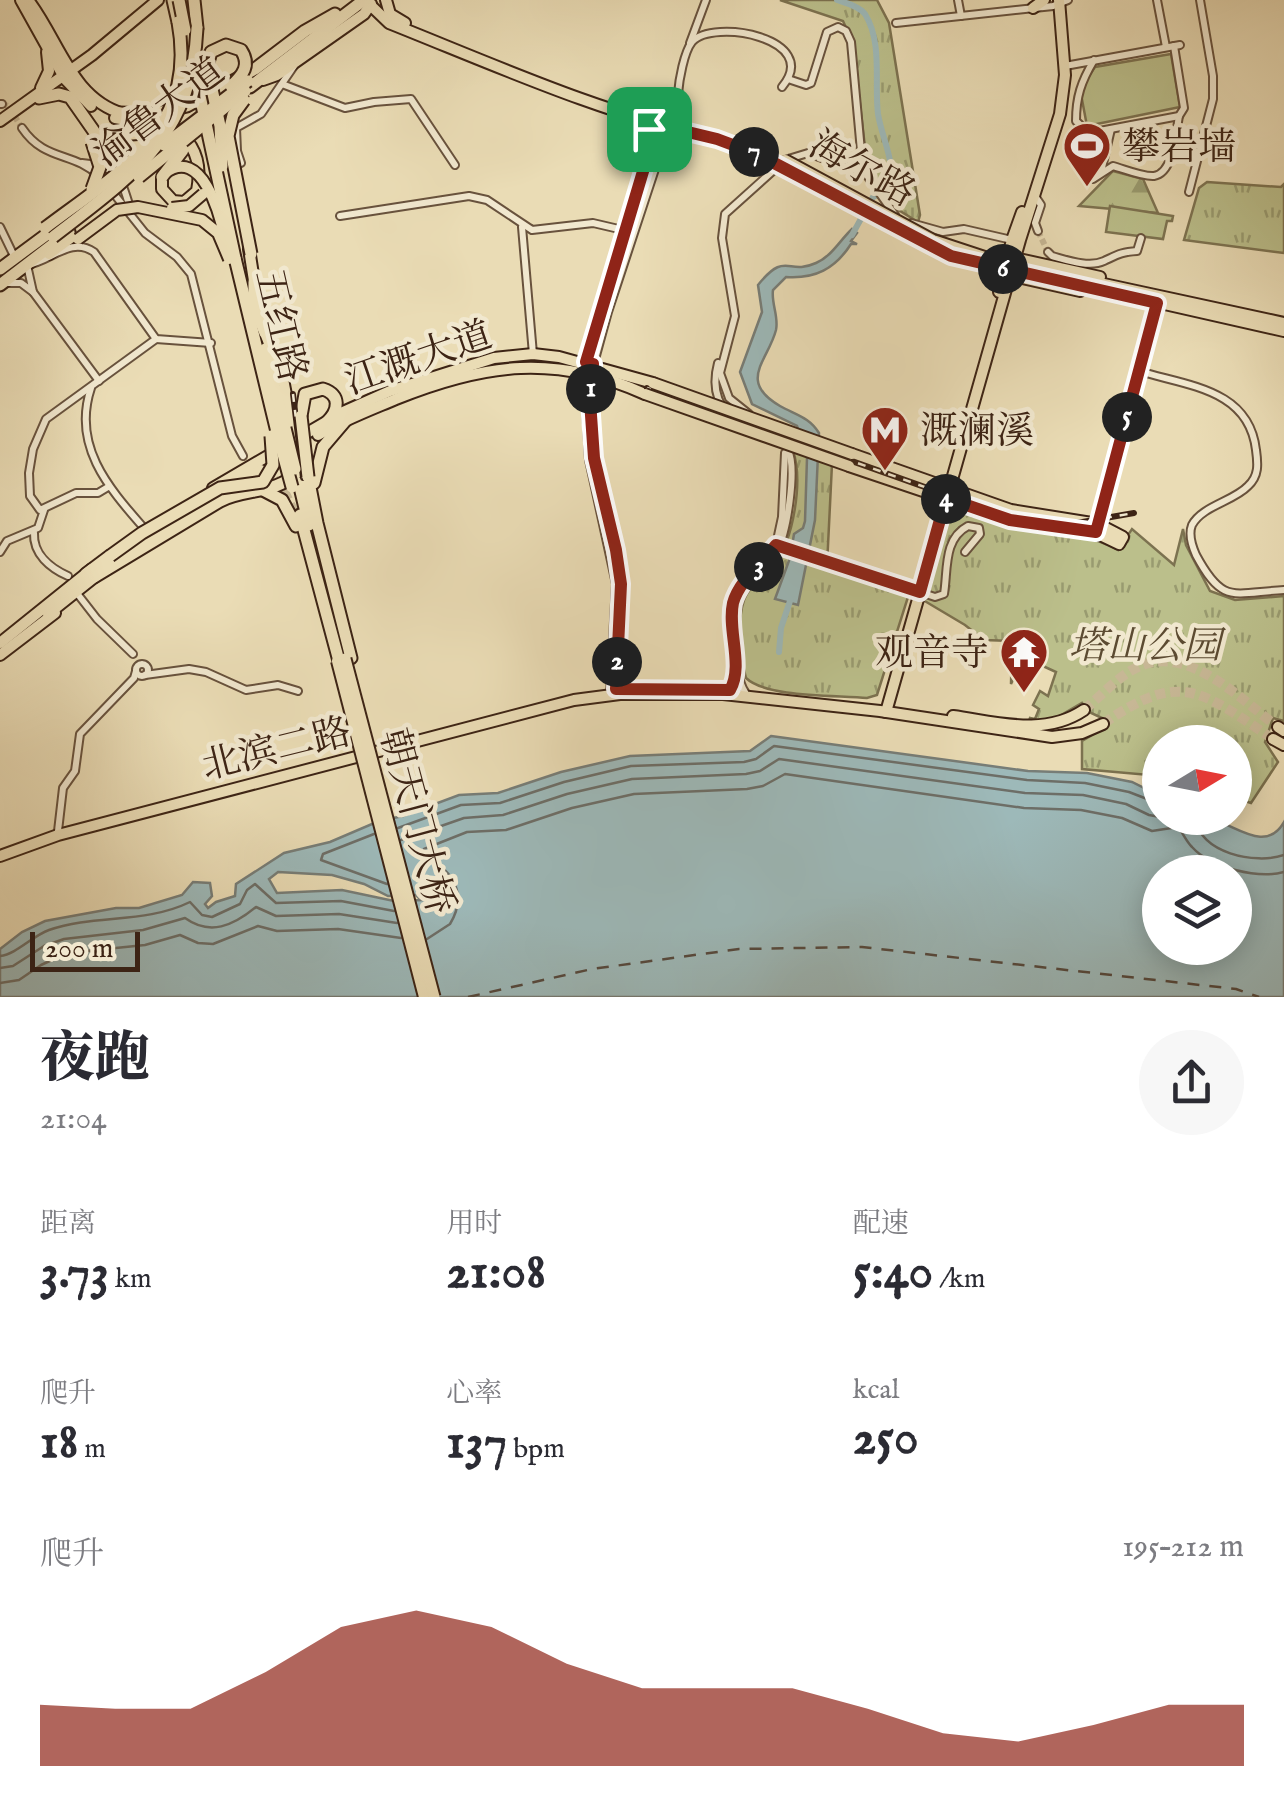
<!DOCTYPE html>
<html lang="zh">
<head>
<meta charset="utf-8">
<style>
	body { margin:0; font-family:"IM FELL English","Noto Serif SC",serif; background:#f7f7f7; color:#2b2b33; height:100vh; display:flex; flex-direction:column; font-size:38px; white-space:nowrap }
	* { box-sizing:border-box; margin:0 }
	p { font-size:32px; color:#7c7c81 }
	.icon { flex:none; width:55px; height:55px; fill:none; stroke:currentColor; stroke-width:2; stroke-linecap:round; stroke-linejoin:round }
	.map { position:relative; height:997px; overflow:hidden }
	.sheet { display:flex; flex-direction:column; background:#fff; flex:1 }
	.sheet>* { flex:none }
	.needle { width:65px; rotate:80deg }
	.fabs { position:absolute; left:1142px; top:725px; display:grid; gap:20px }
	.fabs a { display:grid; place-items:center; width:110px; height:110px; border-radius:50%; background:#fff; box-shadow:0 5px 25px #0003; font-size:50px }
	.scale { position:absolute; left:30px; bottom:25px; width:110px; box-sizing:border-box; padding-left:10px; border:5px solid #3d2415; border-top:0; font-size:28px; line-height:35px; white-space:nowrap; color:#3d2415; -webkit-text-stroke:8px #f1e8cf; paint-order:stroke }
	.pin { position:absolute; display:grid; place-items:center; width:85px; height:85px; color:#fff; margin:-42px; border-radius:20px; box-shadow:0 5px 15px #0006 }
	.km { position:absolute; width:50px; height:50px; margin:-25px; border-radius:50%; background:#222; color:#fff; font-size:28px; line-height:50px; text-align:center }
	.round { display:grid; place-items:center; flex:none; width:105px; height:105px; border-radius:52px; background:#f7f7f7 }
	.overview { display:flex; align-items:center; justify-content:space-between; height:170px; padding:0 40px }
	h1 { font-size:55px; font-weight:800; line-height:75px }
	.stats { display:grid; grid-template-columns:repeat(3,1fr); gap:15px; height:170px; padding:10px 40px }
	.stats div { display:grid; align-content:center }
	.stats b { font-size:50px; font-weight:800 }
	.stats small { font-size:28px; font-weight:400 }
	.stats p { font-size:28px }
	.chart { height:280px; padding:20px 40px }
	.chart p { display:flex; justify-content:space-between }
	.chart svg { width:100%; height:180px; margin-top:10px; fill:#8f2418; opacity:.7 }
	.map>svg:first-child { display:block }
	.grass { fill:url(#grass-tufts); stroke:#7c7250; stroke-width:2.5 }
	.forest { fill:url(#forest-firs); stroke:#7c7250; stroke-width:2.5 }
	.pitch { fill:#bbbf8b; stroke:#7c7250; stroke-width:2.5 }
	.water { fill:#9db9b9; stroke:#777d77; stroke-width:2.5; fill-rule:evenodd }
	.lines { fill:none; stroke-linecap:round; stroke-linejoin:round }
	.shore { stroke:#6d6e67; stroke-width:2.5 }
	.river { stroke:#9db9b9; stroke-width:6 }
	.ferry { stroke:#55493e; stroke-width:2.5; stroke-dasharray:12 10; stroke-linecap:butt }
	.minor-tunnel { stroke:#c7b795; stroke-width:6; stroke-dasharray:6 3; stroke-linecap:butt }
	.major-tunnel { stroke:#c7b795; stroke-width:10; stroke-dasharray:10 5; stroke-linecap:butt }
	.minor-casing { stroke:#68523d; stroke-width:10 }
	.major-casing { stroke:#3d2415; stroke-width:14 }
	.highway-casing { stroke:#3d2415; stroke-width:15 }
	.minor { stroke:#f1e8cf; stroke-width:6 }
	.major { stroke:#eadcb5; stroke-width:10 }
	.highway { stroke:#eadcb5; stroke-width:11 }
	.rail-casing { stroke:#3d2415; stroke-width:6 }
	.rail { stroke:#f1e8cf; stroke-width:2.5; stroke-dasharray:8; stroke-linecap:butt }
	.major-bridge-casing { stroke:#3d2415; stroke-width:14; stroke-linecap:butt }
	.highway-bridge-casing { stroke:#3d2415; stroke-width:15; stroke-linecap:butt }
	.major-bridge { stroke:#eadcb5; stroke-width:10 }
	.highway-bridge { stroke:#eadcb5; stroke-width:11 }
	.route-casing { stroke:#fff; stroke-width:20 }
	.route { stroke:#8f2418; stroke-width:12 }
	.labels { text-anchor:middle; stroke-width:9; stroke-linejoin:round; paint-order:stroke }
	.street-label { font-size:38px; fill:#3d2415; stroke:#f1e8cf }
	.poi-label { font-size:38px; fill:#3d2415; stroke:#f1e8cf; text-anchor:start }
	.park-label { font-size:38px; font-style:italic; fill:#5c4b32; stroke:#f1e8cf }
</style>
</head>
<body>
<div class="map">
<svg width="1284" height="997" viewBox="0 0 1284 997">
	<defs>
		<pattern id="grass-tufts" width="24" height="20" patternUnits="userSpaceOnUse" patternTransform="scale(2.5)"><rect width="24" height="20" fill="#bbbf8b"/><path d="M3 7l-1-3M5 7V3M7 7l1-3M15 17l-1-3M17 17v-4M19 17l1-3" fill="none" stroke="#999b70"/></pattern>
		<pattern id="forest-firs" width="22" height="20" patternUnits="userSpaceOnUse" patternTransform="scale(2.5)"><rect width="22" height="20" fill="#bbbf8b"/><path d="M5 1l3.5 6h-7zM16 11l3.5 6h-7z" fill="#999b70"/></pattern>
	</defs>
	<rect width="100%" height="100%" fill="#eadcb5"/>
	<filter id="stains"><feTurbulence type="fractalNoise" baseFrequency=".002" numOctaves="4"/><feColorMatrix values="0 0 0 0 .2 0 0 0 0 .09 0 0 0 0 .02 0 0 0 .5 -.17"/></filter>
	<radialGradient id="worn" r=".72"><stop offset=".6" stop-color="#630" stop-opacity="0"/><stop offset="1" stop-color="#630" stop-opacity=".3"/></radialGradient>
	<!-- grass -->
	<g class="grass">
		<polygon points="780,0 877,0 889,23 920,215 918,222 889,204 867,165 853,43 843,21"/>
		<polygon points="1207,182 1281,187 1284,184 1284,253 1184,240 1199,188"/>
		<path d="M 793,451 L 832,464 L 827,566 L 907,593 L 908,597 L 877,695 L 867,698 C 837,695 767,698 746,678 C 740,657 737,620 744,600 C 749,586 765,575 774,564 C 794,540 803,480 793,451 Z"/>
		<path d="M 961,512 C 1015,530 1069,524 1118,550 L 1132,529 L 1174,565 L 1183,529 L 1186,545 L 1210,591 L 1235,600 L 1284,596 L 1284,721 L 1273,718 L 1265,742 L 1278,762 L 1251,803 L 1235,798 L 1235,742 L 1160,742 L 1160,776 L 1082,769 L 1082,741 L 1106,727 L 1102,718 L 1089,712 L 1082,703 L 1056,718 L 1028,724 L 1030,718 L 1035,719 L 1039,709 L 1033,705 L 1040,691 L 1048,696 L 1056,672 L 1032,661 L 1027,673 L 1018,669 L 1011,684 L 1012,641 L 984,640 L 965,625 L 923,600 L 947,519 Z"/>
	</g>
	<!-- forest -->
	<polygon class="forest" points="1113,171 1143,179 1158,213 1079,206"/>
	<!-- pitch -->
	<g class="pitch">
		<polygon points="1171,54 1180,107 1087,126 1080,89 1095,67"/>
		<polygon points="1110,206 1173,216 1172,221 1167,221 1163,239 1106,232"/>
	</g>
	<!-- water -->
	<g class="water">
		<path d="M 852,229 L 857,233 L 851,241 L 857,244 L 851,244 C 835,269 815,279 786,277 L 773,290 C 771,303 779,317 776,330 C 768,361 737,381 780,406 C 796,415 809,417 819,433 L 815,520 L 798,605 L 775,599 L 790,558 L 794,534 L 803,528 L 805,521 L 807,458 L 797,426 L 752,404 L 740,372 L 762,312 L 758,285 C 786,250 787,276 816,263 C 832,256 840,240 852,229 Z"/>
		<path d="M 771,736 L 1028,771 L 1087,773 L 1132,782 L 1160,796 L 1160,818 C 1175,818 1193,815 1208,818 C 1234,823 1265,855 1284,822 L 1284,997 L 0,997 L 0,949 L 22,932 L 45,921 L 116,908 L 139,908 L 182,895 L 193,882 L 210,883 L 212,896 L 205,904 L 208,908 L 216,902 L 235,896 L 236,884 L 284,853 L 330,842 L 379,821 L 403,816 L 459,795 L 498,793 L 561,772 L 630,756 L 750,751 ZM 278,872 L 332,875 L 364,884 L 388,896 L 416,895 L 421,900 L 394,901 L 342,890 L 277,893 L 269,879 ZM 1160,872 L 1235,872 L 1235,948 L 1160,948 Z"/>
	</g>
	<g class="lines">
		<!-- shore -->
		<g class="shore">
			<path d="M 1196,818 C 1198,853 1256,865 1284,855"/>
			<polyline points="398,828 461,805 500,803 564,782 631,766 744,762 756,759 774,746 1027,780 1085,783 1129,792 1160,804"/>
			<polyline points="374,834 323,854 321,860 387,884"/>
			<polyline points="401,840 464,818 503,815 567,794 632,779 746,774 760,771 779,759 1025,793 1083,795 1126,804 1149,815 1160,817"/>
			<path d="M 427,939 L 450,924 C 468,894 453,868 422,857 L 424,849 L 467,832 L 506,830 L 572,808 L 634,794 L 747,789 L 763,786 L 785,774 L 1024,808 L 1081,810 L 1122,818 L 1152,831 L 1178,827 C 1183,833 1186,841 1192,847 C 1211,868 1258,879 1284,872"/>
			<path d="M 0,956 C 17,954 32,936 49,930 C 95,914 145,924 190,902 L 202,915 L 212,917 L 240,904 L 247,890 L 255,884 L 276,903 L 341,901 L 394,911"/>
			<path d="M 0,968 L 13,966 L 44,946 L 64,939 L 143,930 L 185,918 C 210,936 233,926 256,907 L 276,916 L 339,914 L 397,923"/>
			<polyline points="0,983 19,980 41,965 67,953 145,945 180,935 198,943 213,944 258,926 277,931 338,929 401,938"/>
		</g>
		<!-- river -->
		<g class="river">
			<path d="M 837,0 C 846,3 859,6 865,14 C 883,43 874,83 878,114 C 882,140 898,165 888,191 L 873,197 L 852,235"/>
			<polyline points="779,652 781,628 792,595"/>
		</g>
		<!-- ferry -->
		<polyline class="ferry" points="468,997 592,969 739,949 862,947 1236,989 1259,997"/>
		<!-- minor-tunnel -->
		<g class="minor-tunnel">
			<polyline points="2,104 8,106 22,128"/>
			<polyline points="1038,231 1048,252"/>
		</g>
		<!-- major-tunnel -->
		<g class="major-tunnel">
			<polyline points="274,479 284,491 298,521"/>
			<path d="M 1084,710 C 1101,696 1119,675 1140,666 C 1190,645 1241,700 1278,727"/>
			<path d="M 1103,724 C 1181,669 1201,691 1273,739"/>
		</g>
		<!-- minor casing -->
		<g class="minor-casing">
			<g id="minor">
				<polyline points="958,0 961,16"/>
				<polyline points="1157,0 1166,47"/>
				<polyline points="896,23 1053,6 1068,0"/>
				<polyline points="690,43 706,0"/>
				<path d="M 1094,60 C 1081,82 1076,97 1076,121 L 1089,133 L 1179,116 L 1184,108 L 1174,46"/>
				<polyline points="1065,66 1180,45"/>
				<polyline points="788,79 806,85 811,83 827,32 838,27 846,31 851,42 863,173"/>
				<polyline points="282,84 345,108 374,102 411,99 455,165"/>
				<polyline points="0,104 2,104"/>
				<path d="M 22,128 C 45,162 73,151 99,176"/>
				<path d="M 82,163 C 119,166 121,178 131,211"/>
				<polyline points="241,163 237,151 236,128 261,114 294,66"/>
				<polyline points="1101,172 1111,129"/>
				<path d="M 1093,179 L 1113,166 C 1124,169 1143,177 1154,176 C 1174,173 1176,131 1179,116"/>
				<polyline points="110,189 145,233 177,257 191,274 232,436 243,456"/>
				<polyline points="1189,192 1213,99 1213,76 1200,0"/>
				<polyline points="1035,196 1041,205 1035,223 1038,231"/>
				<polyline points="340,216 469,196 487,200 532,230 593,223 623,230"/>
				<polyline points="911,223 943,232 964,229 1012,240"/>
				<polyline points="0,227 14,256"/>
				<polyline points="522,227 533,354"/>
				<path d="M 1048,252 L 1052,256 C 1067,260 1089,268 1104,261 C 1117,255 1121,252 1137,251 L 1141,238"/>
				<path d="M 7,283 L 21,283 L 33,292 L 27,265 C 51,261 71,236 94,252 L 156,339 L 211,343"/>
				<polyline points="33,292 99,381"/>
				<path d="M 718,363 C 711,389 718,412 742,424"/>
				<path d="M 1139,371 C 1188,386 1249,389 1256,450 C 1258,464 1259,476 1248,486 C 1234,501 1202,506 1192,525 C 1188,535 1192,546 1196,555 C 1223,605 1232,593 1284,590"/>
				<path d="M 91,388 C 72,445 107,486 143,527"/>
				<polyline points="749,414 729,398 720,373 735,316 722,238 725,214 785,160 808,153 866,174 895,215"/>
				<polyline points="108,487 98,493 76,493 40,510 30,496 29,473 33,449 46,419 156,339"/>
				<polyline points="1098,524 1157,303"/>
				<path d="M 34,533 C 33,554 50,568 68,576"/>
				<path d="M 777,545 L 935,597 L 944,594 C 948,570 943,539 968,526 L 979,528 L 980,534 L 965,552"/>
				<polyline points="0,552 7,541 38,528 44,510"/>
				<polyline points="76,592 97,619 133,654"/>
				<polyline points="736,595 776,545 782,517 785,453"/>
				<circle cx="142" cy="670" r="6"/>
				<polyline points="145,675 189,669 206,672 246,690 278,685 298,691"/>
				<path d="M 745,692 C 733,675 731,611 742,593 C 751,577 768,567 777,550 C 787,533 797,469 788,450 C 784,441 774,434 767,427"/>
				<path d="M 616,694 L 621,584 L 616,550 L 594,458 L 591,374 L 608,312 L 661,151 C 666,142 673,133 677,124 C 681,114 678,104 678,94 C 679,80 684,52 692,42 C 712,18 823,38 782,87"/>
				<polyline points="610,695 616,584 589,460 584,372 649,148 650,135 643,122"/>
				<polyline points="58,831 63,788 75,771 80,734 134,678 136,671"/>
			</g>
		</g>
		<!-- major casing -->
		<g class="major-casing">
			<g id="major">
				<polyline points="21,0 65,79 91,106"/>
				<path d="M 28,0 C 59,40 71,99 124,114"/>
				<path d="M 365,0 L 389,23 C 497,66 603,114 717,139"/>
				<polyline points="386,0 390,14 405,23"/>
				<polyline points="1033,8 1044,0"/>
				<polyline points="263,80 277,75 364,14 371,4"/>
				<polyline points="41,88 49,71 47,52"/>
				<polyline points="115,118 167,127"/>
				<polyline points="0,121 92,55 158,0"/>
				<path d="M 162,177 L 162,189 L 173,201 L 184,202 L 197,191 C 201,170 198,150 182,135"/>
				<polyline points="249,249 255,287"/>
				<polyline points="49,254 72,237"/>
				<polyline points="1010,257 1100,277"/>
				<polyline points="1004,274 1080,291"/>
				<polyline points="1090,281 1284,323"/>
				<polyline points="1072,283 1284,331"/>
				<polyline points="999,292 1012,240 1022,212"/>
				<polyline points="263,328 283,379 294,437"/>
				<path d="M 318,435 C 343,420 370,410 396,399 C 485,363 556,354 645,394"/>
				<polyline points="849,466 1009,520 1096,533 1119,544 1123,537 1098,524 1011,510 852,454"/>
				<polyline points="213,488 343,412 390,391 494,358 533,354 559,357 653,383"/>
				<polyline points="118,557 261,470"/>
				<polyline points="48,614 97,575"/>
				<polyline points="0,643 92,569"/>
				<polyline points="0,655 55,613"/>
				<polyline points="886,712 1020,240 1060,114 1065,75 1059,0"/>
				<path d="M 953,716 C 997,722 1044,737 1084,710"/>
				<polyline points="1278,727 1284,731"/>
				<polyline points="1273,739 1284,745"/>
				<polyline points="0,856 58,835 574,700 620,694 723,694 880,711 1052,737 1082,733 1103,724"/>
			</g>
		</g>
		<!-- highway casing -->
		<g class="highway-casing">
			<g id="highway">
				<polyline points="173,0 178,22"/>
				<polyline points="194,0 197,28"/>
				<polyline points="250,87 364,0"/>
				<polyline points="39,98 59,94 70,97 98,137"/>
				<polyline points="119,113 153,114 187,106 255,69 305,31 335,14"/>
				<polyline points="235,258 277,432"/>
				<polyline points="0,269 50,232"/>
				<polyline points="254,282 254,305 265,333"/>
				<polyline points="0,285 69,232"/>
				<polyline points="265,349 285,428"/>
				<path d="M 301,416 L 305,394 L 323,389 C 341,395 339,410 327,422"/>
				<polyline points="308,477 317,523 351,658"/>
				<polyline points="299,483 309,525"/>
				<polyline points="314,483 323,447 346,420"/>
				<polyline points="263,490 282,500 296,526"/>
				<polyline points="300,515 339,661"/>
				<polyline points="86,574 110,556"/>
				<path d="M 94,577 L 220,501 C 245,488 277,494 296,473"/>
			</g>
		</g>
		<!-- minor -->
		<use href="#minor" class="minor"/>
		<!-- major -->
		<use href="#major" class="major"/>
		<!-- highway -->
		<use href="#highway" class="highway"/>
		<!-- rail casing -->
		<g class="rail-casing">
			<g id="rail">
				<polyline points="647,388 1006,516 1071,524 1134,513"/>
				<polyline points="293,394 303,478"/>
				<polyline points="342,660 429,997"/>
			</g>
		</g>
		<!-- rail -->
		<use href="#rail" class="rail"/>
		<!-- major-bridge casing -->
		<g class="major-bridge-casing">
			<g id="major-bridge">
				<polyline points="717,139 772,161 951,256 976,264 1072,283"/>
				<polyline points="785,160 933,240 1003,263"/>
				<path d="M 165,173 C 202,146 220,214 225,239"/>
				<polyline points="172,208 189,206 203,194"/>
				<polyline points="78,239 117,210 138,207 202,220 218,233 229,259"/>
				<polyline points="653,383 852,454"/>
				<polyline points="645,394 849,466"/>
				<polyline points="337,661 424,997"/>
			</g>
		</g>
		<!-- highway-bridge casing -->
		<g class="highway-bridge-casing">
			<g id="highway-bridge">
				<polyline points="179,0 185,30"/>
				<polyline points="194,68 235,258"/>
				<polyline points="244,100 233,115 228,136 251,254"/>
				<polyline points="98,137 119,148 146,146"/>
				<polyline points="92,142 100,167 92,189"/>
				<polyline points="164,145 248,81"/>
				<path d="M 222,166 L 220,126 L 207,66 L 211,52 L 226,45 L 241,50 C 251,65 243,75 231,86"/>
				<polyline points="139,177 245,91"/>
				<polyline points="162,177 183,150"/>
				<path d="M 45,228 C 119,172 198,130 178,22"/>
				<path d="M 53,237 C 132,176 192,137 197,28"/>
				<polyline points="301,416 308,477"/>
				<polyline points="285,428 295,469"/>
				<polyline points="277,432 292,487"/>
				<polyline points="110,556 142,533 220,488 263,482 273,465 271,436"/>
				<polyline points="345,659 434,997"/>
			</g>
		</g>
		<!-- major-bridge -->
		<use href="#major-bridge" class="major-bridge"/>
		<!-- highway-bridge -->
		<use href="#highway-bridge" class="highway-bridge"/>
	</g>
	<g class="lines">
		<!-- route casing -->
		<g class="route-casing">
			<path id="route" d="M 642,121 L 717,139 L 757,154 L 951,256 L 1157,303 L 1096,532 L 1010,520 L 946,498 L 920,592 L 776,545 C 762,563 739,581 733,603 C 727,630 744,666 730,690 L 616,689 L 621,584 L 616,550 L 594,458 L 590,401 L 593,364 L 586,362 L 650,148 L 650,136 Z"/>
		</g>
		<!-- route -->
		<use href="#route" class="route"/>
	</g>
	<!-- icons -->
	<defs>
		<g id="stadium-pin" transform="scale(2.5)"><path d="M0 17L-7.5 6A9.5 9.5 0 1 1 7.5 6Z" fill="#8f2418" stroke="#f1e8cf"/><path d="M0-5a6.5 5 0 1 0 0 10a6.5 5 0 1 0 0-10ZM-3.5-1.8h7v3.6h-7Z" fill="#fff"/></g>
		<g id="metro-pin" transform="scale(2.5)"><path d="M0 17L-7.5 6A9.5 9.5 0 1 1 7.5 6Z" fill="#8f2418" stroke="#f1e8cf"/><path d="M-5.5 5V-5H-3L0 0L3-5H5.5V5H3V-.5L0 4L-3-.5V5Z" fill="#fff"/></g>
		<g id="temple-pin" transform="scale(2.5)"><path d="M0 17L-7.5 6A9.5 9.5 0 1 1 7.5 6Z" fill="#8f2418" stroke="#f1e8cf"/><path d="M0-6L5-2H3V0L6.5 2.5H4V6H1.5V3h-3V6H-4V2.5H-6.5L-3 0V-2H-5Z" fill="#fff"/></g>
	</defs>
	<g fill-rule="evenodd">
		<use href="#stadium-pin" x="1087" y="146"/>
		<use href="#metro-pin" x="885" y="430"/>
		<use href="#temple-pin" x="1024" y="652"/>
	</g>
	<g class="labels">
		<!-- street labels -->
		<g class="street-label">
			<text transform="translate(158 111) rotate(-37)" y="13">渝鲁大道</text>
			<text transform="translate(863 168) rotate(29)" y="13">海尔路</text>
			<text transform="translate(282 325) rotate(77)" y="13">五红路</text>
			<text transform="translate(418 357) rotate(-19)" y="13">江溉大道</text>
			<text transform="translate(276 748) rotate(-14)" y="13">北滨二路</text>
			<text transform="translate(418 821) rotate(75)" y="13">朝天门大桥</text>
		</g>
		<!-- poi labels -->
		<g class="poi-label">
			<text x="1122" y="159">攀岩墙</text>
			<text x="920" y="443">溉澜溪</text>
			<text x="989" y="665" text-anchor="end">观音寺</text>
		</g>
		<!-- park labels -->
		<g class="park-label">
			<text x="1145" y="658">塔山公园</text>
		</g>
	</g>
	<rect width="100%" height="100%" filter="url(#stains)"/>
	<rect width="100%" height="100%" fill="url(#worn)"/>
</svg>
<div class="fabs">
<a><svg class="needle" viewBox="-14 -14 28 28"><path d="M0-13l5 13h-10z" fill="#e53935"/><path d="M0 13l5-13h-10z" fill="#7c7c81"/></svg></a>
<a><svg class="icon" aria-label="layers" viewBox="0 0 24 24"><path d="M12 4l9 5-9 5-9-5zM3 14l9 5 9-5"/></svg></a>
</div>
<div class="scale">200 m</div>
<div class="pin" style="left:649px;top:129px;background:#1e9e55"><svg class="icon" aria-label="arrive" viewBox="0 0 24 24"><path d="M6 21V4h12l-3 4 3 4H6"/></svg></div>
<b class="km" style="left:591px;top:389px">1</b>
<b class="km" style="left:617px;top:662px">2</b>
<b class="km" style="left:759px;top:567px">3</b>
<b class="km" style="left:946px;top:499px">4</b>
<b class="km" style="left:1127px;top:417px">5</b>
<b class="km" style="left:1003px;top:269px">6</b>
<b class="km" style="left:754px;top:152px">7</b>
</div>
<section class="sheet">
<div class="overview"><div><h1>夜跑</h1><p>21:04</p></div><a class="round"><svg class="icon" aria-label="share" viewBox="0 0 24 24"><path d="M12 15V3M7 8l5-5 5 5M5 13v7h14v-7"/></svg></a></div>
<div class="stats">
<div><p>距离</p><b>3.73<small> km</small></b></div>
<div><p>用时</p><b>21:08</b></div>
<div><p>配速</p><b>5:40<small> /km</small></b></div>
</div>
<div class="stats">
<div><p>爬升</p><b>18<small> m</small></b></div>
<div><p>心率</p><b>137<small> bpm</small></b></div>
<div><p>kcal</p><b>250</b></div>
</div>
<div class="chart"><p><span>爬升</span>195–212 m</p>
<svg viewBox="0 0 160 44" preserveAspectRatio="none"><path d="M0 44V29L10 30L20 30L30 21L40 10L50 6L60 10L70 19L80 25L90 25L100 25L110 30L120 36L130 38L140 34L150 29L160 29V44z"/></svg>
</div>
</section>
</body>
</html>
